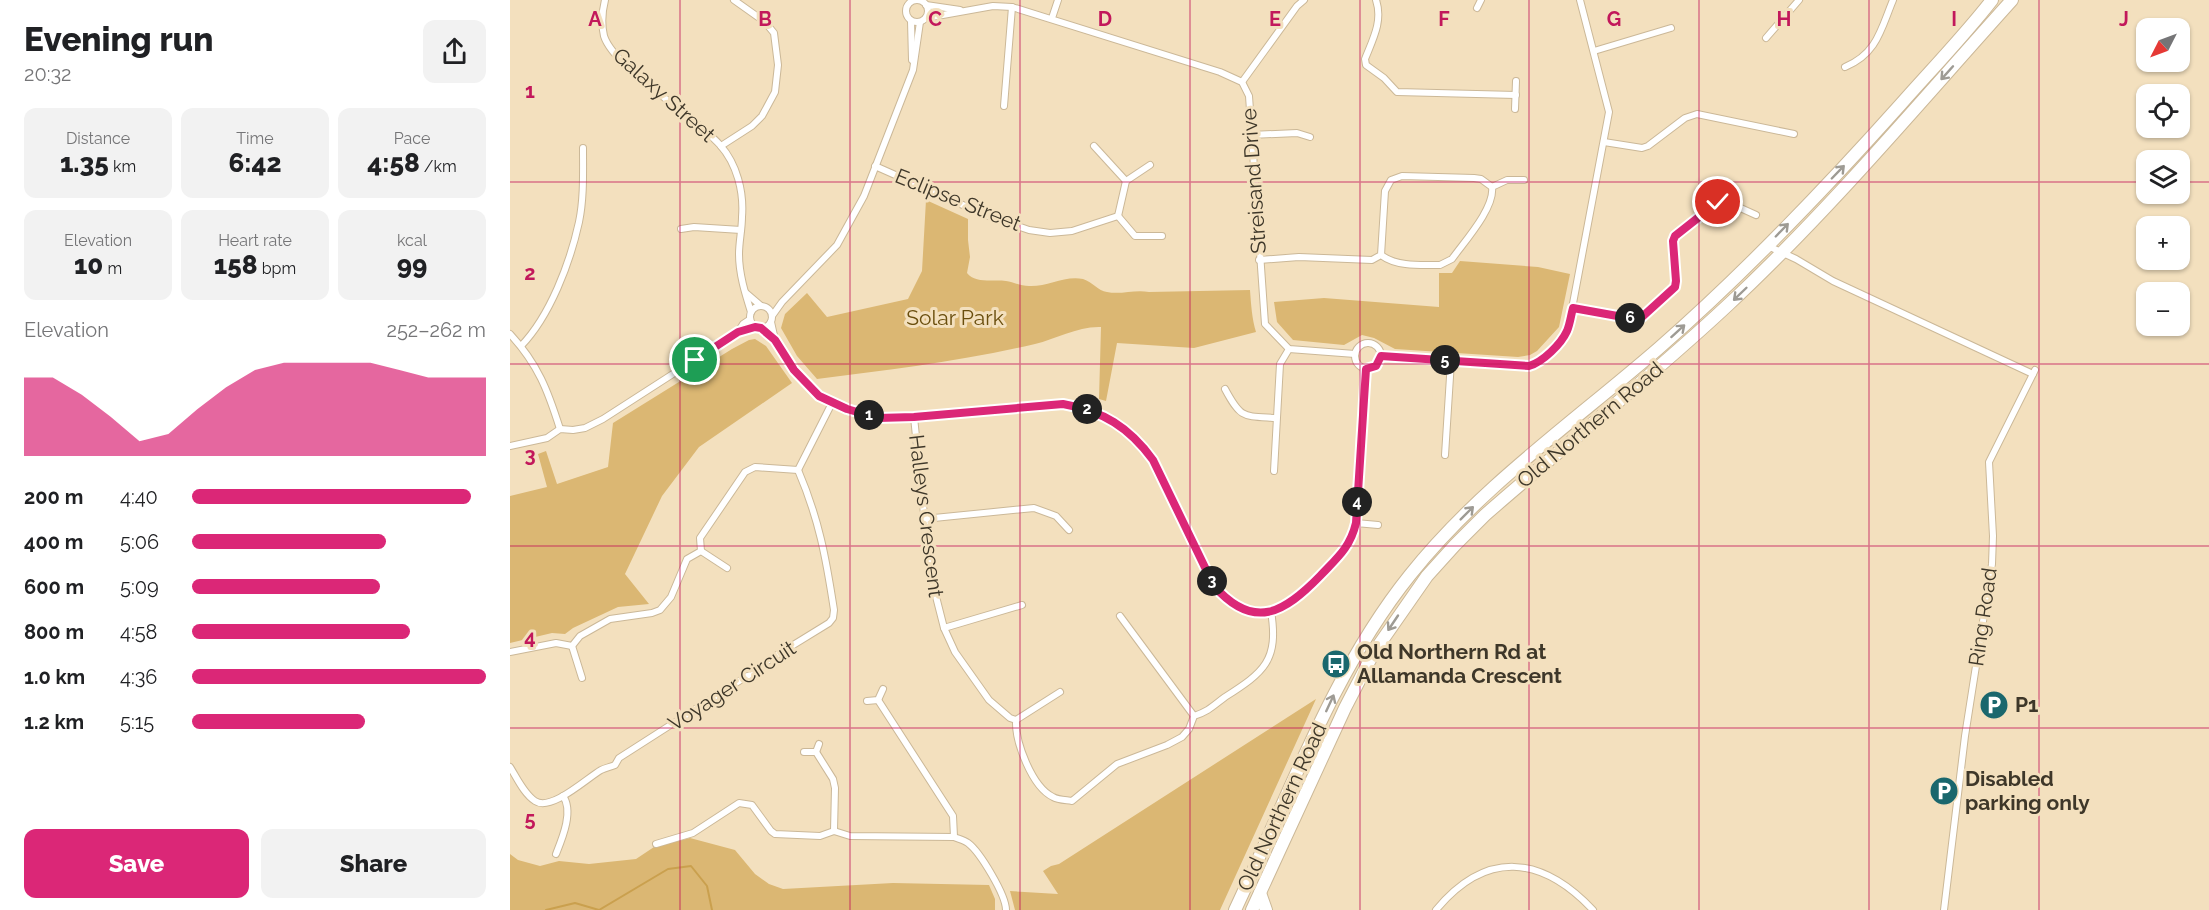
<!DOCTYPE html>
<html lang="en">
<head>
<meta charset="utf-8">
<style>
	body { margin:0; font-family:Raleway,sans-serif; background:#f2f2f2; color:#202124; height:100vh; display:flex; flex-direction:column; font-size:22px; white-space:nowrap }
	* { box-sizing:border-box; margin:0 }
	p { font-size:20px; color:#757577 }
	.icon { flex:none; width:33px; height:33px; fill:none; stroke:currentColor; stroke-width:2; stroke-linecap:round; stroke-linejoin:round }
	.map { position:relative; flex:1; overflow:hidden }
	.panel { display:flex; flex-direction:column; background:#fff; width:510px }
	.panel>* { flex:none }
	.needle { width:39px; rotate:228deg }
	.controls { position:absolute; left:1626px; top:18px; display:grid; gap:12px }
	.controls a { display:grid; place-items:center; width:54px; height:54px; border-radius:12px; background:#fff; box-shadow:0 2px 4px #0004; font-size:30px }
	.pin { position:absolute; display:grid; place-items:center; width:51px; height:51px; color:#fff; margin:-26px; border:3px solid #fff; border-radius:50%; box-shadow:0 2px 6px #0007 }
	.km { position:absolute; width:30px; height:30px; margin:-15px; border-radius:50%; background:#222; color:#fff; font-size:16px; line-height:30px; text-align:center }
	.round { display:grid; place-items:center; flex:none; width:63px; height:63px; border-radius:12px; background:#f2f2f2 }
	.overview { display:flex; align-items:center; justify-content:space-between; height:102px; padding:0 24px }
	h1 { font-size:33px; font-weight:800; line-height:45px }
	.figures { display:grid; grid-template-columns:repeat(3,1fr); gap:9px; height:102px; padding:6px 24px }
	.figures div { display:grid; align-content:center; border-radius:12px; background:#f2f2f2; text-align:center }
	.figures b { font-size:26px; font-weight:800 }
	.figures small { font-size:16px; font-weight:400 }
	.figures p { font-size:16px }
	.chart { height:168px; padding:12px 24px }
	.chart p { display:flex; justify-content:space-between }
	.chart svg { width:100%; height:108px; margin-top:6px; fill:#db2777; opacity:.7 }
	.action { display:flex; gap:12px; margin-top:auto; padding:12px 24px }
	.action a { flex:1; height:69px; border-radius:12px; background:#db2777; color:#fff; font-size:24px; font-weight:800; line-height:69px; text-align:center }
	.action a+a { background:#f2f2f2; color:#202124 }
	ul { padding:0 24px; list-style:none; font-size:20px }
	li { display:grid; grid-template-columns:96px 72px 1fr; align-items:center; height:45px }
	li i { height:15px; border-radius:8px; background:#db2777 }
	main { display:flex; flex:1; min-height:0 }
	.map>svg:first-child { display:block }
	.green { fill:#dbb773 }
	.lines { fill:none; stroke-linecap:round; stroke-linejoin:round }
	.stream { stroke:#caa04e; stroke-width:2 }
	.street-casing { stroke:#cbb898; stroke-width:8 }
	.highway-casing { stroke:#cbb898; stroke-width:14 }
	.street { stroke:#fff; stroke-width:6 }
	.highway { stroke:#fff; stroke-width:12 }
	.oneway { stroke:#9e9b94 }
	.route-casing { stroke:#fff; stroke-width:12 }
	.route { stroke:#db2777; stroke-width:8 }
	.grid { fill:none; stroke:#c2185b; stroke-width:1.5; stroke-opacity:0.55 }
	.labels { text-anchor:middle; stroke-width:6; stroke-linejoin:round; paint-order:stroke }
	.street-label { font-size:21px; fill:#3e3729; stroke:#f3e0be }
	.park-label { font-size:21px; fill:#6a4e0d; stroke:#f3e0be }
	.poi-label { font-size:21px; font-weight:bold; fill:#3e3729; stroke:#f3e0be; text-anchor:start }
	.grid-label { font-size:20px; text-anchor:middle; font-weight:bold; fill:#c2185b; stroke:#f3e0be; stroke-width:6; stroke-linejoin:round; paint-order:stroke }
</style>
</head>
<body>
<main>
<section class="panel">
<div class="overview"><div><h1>Evening run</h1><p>20:32</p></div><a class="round"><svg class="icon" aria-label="share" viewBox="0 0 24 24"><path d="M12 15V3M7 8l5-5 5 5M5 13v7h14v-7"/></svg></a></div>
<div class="figures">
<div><p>Distance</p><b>1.35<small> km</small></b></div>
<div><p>Time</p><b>6:42</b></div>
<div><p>Pace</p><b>4:58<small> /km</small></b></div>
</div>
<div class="figures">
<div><p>Elevation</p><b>10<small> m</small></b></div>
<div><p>Heart rate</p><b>158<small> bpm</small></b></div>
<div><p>kcal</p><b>99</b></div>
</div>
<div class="chart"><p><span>Elevation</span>252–262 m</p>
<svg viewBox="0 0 160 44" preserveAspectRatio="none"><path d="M0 44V12L10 12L20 19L30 28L40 38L50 35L60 25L70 16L80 9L90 6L100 6L110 6L120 6L130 9L140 12L150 12L160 12V44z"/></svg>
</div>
<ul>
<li><b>200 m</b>4:40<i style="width:95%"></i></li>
<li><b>400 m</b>5:06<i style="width:66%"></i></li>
<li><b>600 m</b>5:09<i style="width:64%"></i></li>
<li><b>800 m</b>4:58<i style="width:74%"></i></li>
<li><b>1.0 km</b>4:36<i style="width:100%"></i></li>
<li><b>1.2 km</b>5:15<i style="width:59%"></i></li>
</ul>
<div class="action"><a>Save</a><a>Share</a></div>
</section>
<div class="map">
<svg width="1699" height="910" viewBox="0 0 1699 910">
	<rect width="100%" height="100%" fill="#f3e0be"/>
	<!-- green -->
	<g class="green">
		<path d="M 416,200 L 458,219 L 458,240 L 460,257 L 457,273 C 465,284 484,279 496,281 C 503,282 511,286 519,286 C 537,287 555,275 573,279 C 583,282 588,291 597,292 C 611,295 625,289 639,292 L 740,290 C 741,304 742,319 746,332 L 684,348 L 607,343 L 596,401 L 589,399 L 591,327 C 568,326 546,339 525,344 C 453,361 380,370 307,379 L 287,356 L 271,328 L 275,314 L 297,293 L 317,317 L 398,299 L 412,271 Z"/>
		<polygon points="950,261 1028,267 1060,274 1049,327 1027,351 1020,355 1008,357 885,349 864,338 852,335 834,345 783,340 767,322 764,302 814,298 929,307 929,273 942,273"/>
		<polygon points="245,339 256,346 282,383 189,447 152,496 115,574 139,604 108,607 63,628 55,634 42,633 0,643 0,496 37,487 28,454 36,451 47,484 98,467 103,423 222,349 239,340"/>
		<polygon points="806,699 710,910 505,910 500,891 548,894 533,871 541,866 549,864"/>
		<polygon points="180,838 225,850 245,874 259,884 273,889 383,883 479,885 485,899 485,910 0,910 0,854 8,860 30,866 49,861 79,864 126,859 144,847"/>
	</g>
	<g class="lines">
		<!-- stream -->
		<polyline class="stream" points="36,910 65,903 89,910 158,869 181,866 197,886 202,910"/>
		<!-- street casing -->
		<g class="street-casing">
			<g id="street">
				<circle cx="407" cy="11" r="11"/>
				<path d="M 95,0 C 92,12 91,23 94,36 C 104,68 184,115 210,145 C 227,164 234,192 232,217 C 232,229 229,242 229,254 C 229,274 235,293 241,312"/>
				<path d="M 866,0 C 873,21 863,39 855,59 L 856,65 L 874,78 L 887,92 L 1006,95"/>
				<polyline points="416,5 450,10"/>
				<polyline points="967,8 971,0"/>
				<polyline points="416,18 483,6 502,7 710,72 732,82 739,96 755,324 779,349 845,354"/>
				<polyline points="542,18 548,0"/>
				<polyline points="401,21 402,60"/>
				<polyline points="1256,38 1289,0"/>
				<polyline points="1084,51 1161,28"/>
				<path d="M 1335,67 C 1367,54 1371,29 1383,0"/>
				<polyline points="732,82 787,6 794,0"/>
				<polyline points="494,106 502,7"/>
				<polyline points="1005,109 1006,81"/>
				<polyline points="741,135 787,133 800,137"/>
				<polyline points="1094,142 1132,148 1138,146 1175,118 1187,114 1284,134"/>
				<polyline points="211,146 242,126 252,116 265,92 268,65 264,33 255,22 224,0"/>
				<polyline points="584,146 616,181"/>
				<polyline points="365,166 473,214 519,230 540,233 562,231 608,216"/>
				<polyline points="982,187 997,180 1014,180"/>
				<polyline points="608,216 616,181 640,165"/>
				<polyline points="608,216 625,236 652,236"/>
				<polyline points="171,229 184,227 231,230"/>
				<polyline points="1258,246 1286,259 1323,281 1523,374"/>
				<path d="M 749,260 L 789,257 L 862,260 L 871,255 C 887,267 911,265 930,265 L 942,259 C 954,242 985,208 982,187 L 971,179 L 964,178 L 892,176 L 881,180 L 875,191 L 871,255"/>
				<polyline points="236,293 250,305"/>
				<circle cx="251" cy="317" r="11"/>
				<polyline points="1063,308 1124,319 1132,317 1165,287 1166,281 1163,241 1165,236 1207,202 1215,201 1246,215"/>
				<polyline points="262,316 272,302 327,245 354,196 403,70 410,22"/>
				<polyline points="261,322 265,340"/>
				<path d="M 251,329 L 265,340 L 284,370 L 309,396 L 337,409 L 368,418 L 404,417 L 553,404 C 583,409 612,421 632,445 C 654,471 673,523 689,554 C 694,565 698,578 705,587 C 729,620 768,619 795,591 C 816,570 839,552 846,523 L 856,369"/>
				<polyline points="228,332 233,324 239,320"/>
				<path d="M 0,334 C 28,364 38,391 50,429"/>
				<circle cx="858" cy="356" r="13"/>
				<path d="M 11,346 C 40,316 60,263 69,222 C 74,198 73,173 73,148"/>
				<polyline points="871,356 1019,366 1032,360 1058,330 1099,112 1070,0"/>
				<path d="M 715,389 C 731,419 733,416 766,418"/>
				<path d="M 404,417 L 420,573 L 434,628 L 445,652 L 479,700 L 500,718 L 506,720 C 505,742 522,787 543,797 C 548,800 556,800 562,801 L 607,764 L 657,745 L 672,737 L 679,729 L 684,716 C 699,711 703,706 715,697 C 754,672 769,661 761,611"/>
				<polyline points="0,446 37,438 50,429 63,430 75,428 93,419 228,332 245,327"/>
				<polyline points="935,455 941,361"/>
				<polyline points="288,470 322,403"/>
				<polyline points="764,471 770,364 779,349"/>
				<polyline points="414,519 524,508 546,516 559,530"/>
				<polyline points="846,523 868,525"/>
				<polyline points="191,551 217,568"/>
				<polyline points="610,616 684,716"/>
				<polyline points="434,628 512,605"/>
				<polyline points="62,646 72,678"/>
				<polyline points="0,652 46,643 62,646 70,636 100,619 142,613 150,610 161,597 177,559 191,551 190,538 235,472 245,467 288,470"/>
				<polyline points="368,700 443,816 444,837"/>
				<polyline points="357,701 368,700 373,689"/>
				<polyline points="506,720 550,692"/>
				<polyline points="294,752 306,752 309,744"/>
				<polyline points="306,752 323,779 325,788 324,831"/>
				<path d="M 0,767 C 7,778 14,794 25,801 C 41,812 77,778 91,770 C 95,768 100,767 105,765 L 109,758 L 237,676 L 247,673 L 249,666 L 319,623 L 323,618 L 324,610 C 316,558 309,519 288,470"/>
				<path d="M 146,844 L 183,833 L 229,803 L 242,805 L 261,831 L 265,834 L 310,836 L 324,831 L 340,836 L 444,837 C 449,839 454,840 458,843 C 470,852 496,895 496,910"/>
				<path d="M 46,854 C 52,839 64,811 53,796"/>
				<path d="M 926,910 C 976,850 1031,855 1083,910"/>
				<polyline points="1434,910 1455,736 1482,564 1483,536 1479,462 1525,370"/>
			</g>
		</g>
		<!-- highway casing -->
		<g class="highway-casing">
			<g id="highway">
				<polyline points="750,893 756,910"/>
				<path d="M 725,910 C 778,798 822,672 900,575 C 970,487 1065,421 1149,348 C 1235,273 1315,189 1391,104 C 1421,70 1454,36 1482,0"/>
				<path d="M 742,910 L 835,708 L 864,652 L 917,576 L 945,545 L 975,515 C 1055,445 1140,378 1218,305 C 1320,210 1409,103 1502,0"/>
			</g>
		</g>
		<!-- street -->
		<use href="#street" class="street"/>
		<!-- highway -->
		<use href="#highway" class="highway"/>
	</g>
	<!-- one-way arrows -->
	<defs><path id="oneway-shaft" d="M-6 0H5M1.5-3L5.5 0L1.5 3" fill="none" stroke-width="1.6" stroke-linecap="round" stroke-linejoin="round" transform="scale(1.5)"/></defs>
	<g class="oneway">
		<use href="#oneway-shaft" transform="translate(1437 73) rotate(132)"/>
		<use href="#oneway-shaft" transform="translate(1328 172) rotate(-46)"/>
		<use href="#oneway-shaft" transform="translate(1272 230) rotate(-46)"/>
		<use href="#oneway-shaft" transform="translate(1230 294) rotate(136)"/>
		<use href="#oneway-shaft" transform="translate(1168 331) rotate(-42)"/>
		<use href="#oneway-shaft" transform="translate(957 513) rotate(-45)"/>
		<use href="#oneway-shaft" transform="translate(883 623) rotate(124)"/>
		<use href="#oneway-shaft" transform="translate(820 703) rotate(-65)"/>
	</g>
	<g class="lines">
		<!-- route casing -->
		<g class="route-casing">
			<path id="route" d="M 185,360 L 228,332 L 245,327 L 251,328 L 265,340 L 284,370 L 309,396 L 337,409 L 368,418 L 404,417 L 553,404 C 593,411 619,427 643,460 L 704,586 C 744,631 774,613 810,576 C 827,558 840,548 846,523 L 856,369 L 866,366 L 871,356 L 1019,366 C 1033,362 1051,344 1057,331 C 1060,324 1061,315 1063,308 L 1124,319 L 1132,317 L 1165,287 L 1166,281 L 1163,241 L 1165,236 L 1208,202"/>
		</g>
		<!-- route -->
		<use href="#route" class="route"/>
	</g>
	<!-- grid -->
	<path class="grid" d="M 170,0 L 170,910M 340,0 L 340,910M 510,0 L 510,910M 680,0 L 680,910M 850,0 L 850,910M 1019,0 L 1019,910M 1189,0 L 1189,910M 1359,0 L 1359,910M 1529,0 L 1529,910M 0,182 L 1636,182M 1670,182 L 1699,182M 0,364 L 1699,364M 0,546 L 1699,546M 0,728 L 1699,728"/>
	<!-- icons -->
	<defs>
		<g id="bus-disc" transform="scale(1.5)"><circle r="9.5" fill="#1a676d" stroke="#f3e0be"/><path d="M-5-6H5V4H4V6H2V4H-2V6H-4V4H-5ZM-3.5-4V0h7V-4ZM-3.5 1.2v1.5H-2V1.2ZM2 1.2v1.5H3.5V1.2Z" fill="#fff"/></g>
		<g id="parking-disc" transform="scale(1.5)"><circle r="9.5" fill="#1a676d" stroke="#f3e0be"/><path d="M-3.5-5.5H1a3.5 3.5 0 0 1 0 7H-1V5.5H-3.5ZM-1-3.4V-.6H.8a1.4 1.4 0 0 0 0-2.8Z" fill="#fff"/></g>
	</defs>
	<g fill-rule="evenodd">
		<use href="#bus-disc" x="826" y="664"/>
		<use href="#parking-disc" x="1484" y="705"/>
		<use href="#parking-disc" x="1434" y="791"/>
	</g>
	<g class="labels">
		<!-- street labels -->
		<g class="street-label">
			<text transform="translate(154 95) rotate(42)" y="7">Galaxy Street</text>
			<text transform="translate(744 181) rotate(-94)" y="7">Streisand Drive</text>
			<text transform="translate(448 200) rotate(22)" y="7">Eclipse Street</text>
			<text transform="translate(1080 425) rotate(-40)" y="7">Old Northern Road</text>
			<text transform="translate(416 516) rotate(83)" y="7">Halleys Crescent</text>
			<text transform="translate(1473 617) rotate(-82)" y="7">Ring Road</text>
			<text transform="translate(222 686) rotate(-33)" y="7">Voyager Circuit</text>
			<text transform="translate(772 807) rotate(-65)" y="7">Old Northern Road</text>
		</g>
		<!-- park labels -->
		<g class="park-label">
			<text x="445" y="325">Solar Park</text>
		</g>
		<!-- poi labels -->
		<g class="poi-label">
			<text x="847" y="659">Old Northern Rd at<tspan x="847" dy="24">Allamanda Crescent</tspan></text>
			<text x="1505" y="712">P1</text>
			<text x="1455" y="786">Disabled<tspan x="1455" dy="24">parking only</tspan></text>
		</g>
	</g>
	<g class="grid-label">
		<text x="85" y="26">A</text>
		<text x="255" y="26">B</text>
		<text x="425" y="26">C</text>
		<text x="595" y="26">D</text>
		<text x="765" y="26">E</text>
		<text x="934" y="26">F</text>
		<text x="1104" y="26">G</text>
		<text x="1274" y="26">H</text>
		<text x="1444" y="26">I</text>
		<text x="1614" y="26">J</text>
		<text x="20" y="98">1</text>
		<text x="20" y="280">2</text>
		<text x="20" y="462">3</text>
		<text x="20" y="644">4</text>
		<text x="20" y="826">5</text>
	</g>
</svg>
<div class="controls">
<a><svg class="needle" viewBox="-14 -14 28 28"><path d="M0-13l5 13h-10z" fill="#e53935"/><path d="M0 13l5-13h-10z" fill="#757577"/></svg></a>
<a><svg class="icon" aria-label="locate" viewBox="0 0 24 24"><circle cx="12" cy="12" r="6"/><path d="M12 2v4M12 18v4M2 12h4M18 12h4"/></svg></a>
<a><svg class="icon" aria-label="layers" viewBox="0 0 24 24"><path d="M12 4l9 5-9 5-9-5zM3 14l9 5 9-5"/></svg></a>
<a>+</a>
<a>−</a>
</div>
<div class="pin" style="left:185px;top:360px;background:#1e9e55"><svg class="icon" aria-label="arrive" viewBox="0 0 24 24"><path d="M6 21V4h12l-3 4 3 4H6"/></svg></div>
<div class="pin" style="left:1208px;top:202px;background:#d93025"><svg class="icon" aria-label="check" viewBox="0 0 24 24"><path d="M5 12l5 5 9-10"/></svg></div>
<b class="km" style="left:359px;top:415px">1</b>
<b class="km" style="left:577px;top:409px">2</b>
<b class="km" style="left:702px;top:581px">3</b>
<b class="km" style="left:847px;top:502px">4</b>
<b class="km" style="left:935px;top:360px">5</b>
<b class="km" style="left:1120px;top:318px">6</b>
</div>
</main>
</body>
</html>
